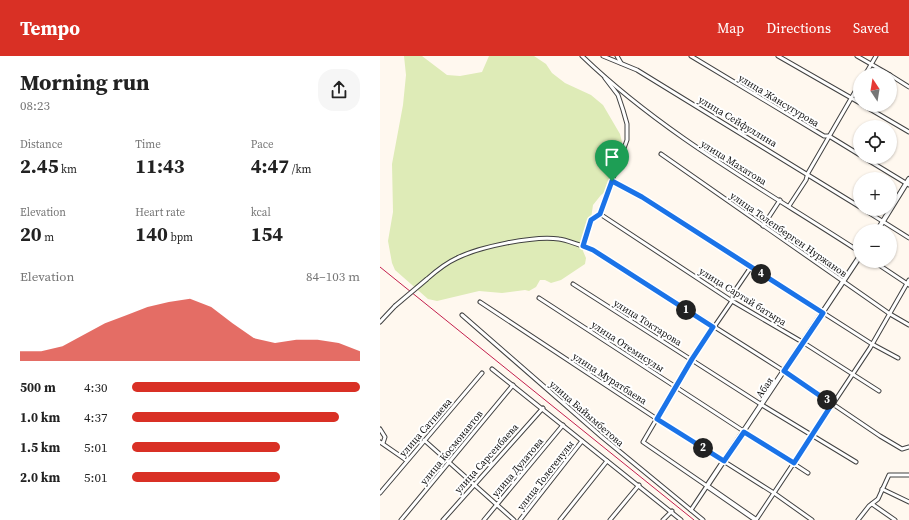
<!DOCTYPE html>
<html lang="en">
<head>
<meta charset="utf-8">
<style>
	body { margin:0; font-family:"Source Serif 4",serif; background:#f6f6f6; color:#222; height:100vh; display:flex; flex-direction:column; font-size:15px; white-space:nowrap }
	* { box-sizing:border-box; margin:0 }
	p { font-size:13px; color:#767676 }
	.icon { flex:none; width:22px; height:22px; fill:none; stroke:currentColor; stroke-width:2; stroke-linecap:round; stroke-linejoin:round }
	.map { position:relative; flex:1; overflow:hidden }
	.sheet { display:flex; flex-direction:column; background:#fff; width:380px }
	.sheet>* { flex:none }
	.needle { width:26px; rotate:348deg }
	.fabs { position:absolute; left:473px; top:12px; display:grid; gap:8px }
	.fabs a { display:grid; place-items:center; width:44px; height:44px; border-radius:50%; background:#fff; box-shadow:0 1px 3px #0004; font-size:20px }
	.pin { position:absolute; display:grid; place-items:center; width:34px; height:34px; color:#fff; margin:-41px -17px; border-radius:50% 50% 50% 0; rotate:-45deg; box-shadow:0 0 4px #0007 }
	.pin .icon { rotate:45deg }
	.km { position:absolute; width:20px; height:20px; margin:-10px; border-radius:50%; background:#222; color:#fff; font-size:11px; line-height:20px; text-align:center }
	.round { display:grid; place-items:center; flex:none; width:42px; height:42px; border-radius:16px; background:#f6f6f6 }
	.head { display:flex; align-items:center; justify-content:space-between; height:68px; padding:0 20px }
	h1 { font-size:22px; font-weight:700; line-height:30px }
	.figures { display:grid; grid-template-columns:repeat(3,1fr); gap:6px; height:68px; padding:4px 20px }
	.figures div { display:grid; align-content:center }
	.figures b { font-size:20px; font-weight:700 }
	.figures small { font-size:11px; font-weight:400 }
	.figures p { font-size:11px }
	.chart { height:112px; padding:8px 20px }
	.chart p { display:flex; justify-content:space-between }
	.chart svg { width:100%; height:72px; margin-top:4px; fill:#d93025; opacity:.7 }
	ul { padding:0 20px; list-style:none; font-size:13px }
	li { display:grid; grid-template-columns:64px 48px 1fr; align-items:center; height:30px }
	li i { height:10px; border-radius:5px; background:#d93025 }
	header { display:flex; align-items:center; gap:24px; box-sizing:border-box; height:56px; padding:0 20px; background:#d93025; color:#fff }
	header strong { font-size:19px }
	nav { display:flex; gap:22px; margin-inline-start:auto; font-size:14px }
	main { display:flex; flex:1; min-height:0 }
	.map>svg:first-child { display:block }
	.green { fill:#deebb7 }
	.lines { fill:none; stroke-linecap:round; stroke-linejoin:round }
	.minor-casing { stroke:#414141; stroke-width:5 }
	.tertiary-casing { stroke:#414141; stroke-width:6 }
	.minor { stroke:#fff; stroke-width:3 }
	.tertiary { stroke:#fff; stroke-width:4 }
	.rail { stroke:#c41f4d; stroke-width:1 }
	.minor-bridge-casing { stroke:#414141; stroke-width:5; stroke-linecap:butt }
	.minor-bridge { stroke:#fff; stroke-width:3 }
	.route-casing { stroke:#fff; stroke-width:8 }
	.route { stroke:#1a73e8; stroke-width:5 }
	.labels { text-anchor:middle; stroke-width:4; stroke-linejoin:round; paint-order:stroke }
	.street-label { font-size:10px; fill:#0e0e0e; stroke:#fff }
</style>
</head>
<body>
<header>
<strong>Tempo</strong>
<nav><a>Map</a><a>Directions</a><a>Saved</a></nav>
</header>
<main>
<section class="sheet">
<div class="head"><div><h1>Morning run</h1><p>08:23</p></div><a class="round"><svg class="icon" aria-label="share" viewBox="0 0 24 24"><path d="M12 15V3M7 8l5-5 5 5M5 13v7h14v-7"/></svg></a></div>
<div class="figures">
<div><p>Distance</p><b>2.45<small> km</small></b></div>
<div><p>Time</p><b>11:43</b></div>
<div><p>Pace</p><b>4:47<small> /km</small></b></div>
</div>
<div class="figures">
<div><p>Elevation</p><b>20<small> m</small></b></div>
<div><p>Heart rate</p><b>140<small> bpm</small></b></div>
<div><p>kcal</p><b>154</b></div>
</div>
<div class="chart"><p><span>Elevation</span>84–103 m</p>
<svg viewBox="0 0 160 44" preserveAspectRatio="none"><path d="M0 44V38L10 38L20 35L30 28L40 21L50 16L60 11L70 8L80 6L90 11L100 21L110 30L120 33L130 31L140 31L150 33L160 38V44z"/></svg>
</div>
<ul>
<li><b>500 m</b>4:30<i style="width:100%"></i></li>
<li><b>1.0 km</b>4:37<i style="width:91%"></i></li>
<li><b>1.5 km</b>5:01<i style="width:65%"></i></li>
<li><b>2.0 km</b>5:01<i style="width:65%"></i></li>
</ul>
</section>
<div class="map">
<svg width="529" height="464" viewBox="0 0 529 464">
	<rect width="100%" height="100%" fill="#fff8ef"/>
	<!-- green -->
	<polygon class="green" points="24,0 42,0 67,19 80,20 102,16 109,0 154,0 166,8 172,17 185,27 211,39 223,49 240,78 242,86 230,132 221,139 213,149 208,183 203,195 206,202 205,208 181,224 171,227 165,224 160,224 156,231 149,235 145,234 122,237 99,235 57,245 48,243 15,214 12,207 8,185 13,156 12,108 23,49 26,19"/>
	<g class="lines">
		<!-- minor casing -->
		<g class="minor-casing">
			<g id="minor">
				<path d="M 202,0 C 284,79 385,134 480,196"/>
				<polyline points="223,0 257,14 480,151"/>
				<polyline points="237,0 241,7"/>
				<polyline points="311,0 444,80 449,80 480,99"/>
				<polyline points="398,0 480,47"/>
				<polyline points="477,0 510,19"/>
				<polyline points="485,19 496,0"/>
				<polyline points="510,19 529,31"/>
				<polyline points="225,22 238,39 243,54 247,68 247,84 220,158 211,164 203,190 213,194 404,315 500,380 522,393 529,391"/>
				<polyline points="483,49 529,76"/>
				<polyline points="281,98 510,258 529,269"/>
				<polyline points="483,101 529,129"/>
				<polyline points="232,125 262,141 492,288 518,302"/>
				<polyline points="409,150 426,124 428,117 480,27"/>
				<polyline points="483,153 529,182"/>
				<polyline points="220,158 352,245 424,287 499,335"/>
				<polyline points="383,170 400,144"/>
				<polyline points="493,205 529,229"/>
				<path d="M 47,223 C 56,215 66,207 77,202 C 99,191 155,179 179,183 C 187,184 195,188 203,190"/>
				<polyline points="193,228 382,349 476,406"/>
				<polyline points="159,242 428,417"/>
				<polyline points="100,246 277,363 394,437 432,464"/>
				<polyline points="82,259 222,381 323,464"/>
				<polyline points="0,266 15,250"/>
				<polyline points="112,313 301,464"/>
				<polyline points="0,373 5,381 3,387"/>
				<polyline points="44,384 134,464"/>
				<polyline points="0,386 26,404"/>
				<polyline points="502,433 529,446"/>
				<polyline points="0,437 102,317"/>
				<polyline points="492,448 515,464"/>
				<polyline points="311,454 327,430 263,386 312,303 352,245 354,236 371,211"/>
				<polyline points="21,464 133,329"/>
				<polyline points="63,464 163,352"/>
				<polyline points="104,464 183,369"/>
				<polyline points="140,464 202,385"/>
				<polyline points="180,464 227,405"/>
				<polyline points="230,464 259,429"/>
				<polyline points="283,464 292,455"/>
				<polyline points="376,464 490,292 529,224"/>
				<polyline points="478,464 489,450 498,443 509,419 529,419"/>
			</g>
		</g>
		<!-- tertiary casing -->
		<g class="tertiary-casing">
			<g id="tertiary">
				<polyline points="497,175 529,123"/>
				<polyline points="376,464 327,430 480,200"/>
			</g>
		</g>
		<!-- minor -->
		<use href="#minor" class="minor"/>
		<!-- tertiary -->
		<use href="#tertiary" class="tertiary"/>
		<!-- rail -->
		<polyline class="rail" points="0,211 314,464"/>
		<!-- minor-bridge casing -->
		<g class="minor-bridge-casing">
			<polyline id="minor-bridge" points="15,250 47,223"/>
		</g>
		<!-- minor-bridge -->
		<use href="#minor-bridge" class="minor-bridge"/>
	</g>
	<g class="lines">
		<!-- route casing -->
		<g class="route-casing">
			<polygon id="route" points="232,125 262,141 443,257 404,315 452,348 414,407 364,376 344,405 277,363 312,303 333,271 213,194 203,190 211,164 220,158"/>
		</g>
		<!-- route -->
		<use href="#route" class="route"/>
	</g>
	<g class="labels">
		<!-- street labels -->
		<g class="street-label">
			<text transform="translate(399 44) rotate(31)" y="4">улица Жансугурова</text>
			<text transform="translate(358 65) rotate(31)" y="4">улица Сейфуллина</text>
			<text transform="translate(354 106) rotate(32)" y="4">улица Махатова</text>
			<text transform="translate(409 178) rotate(35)" y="4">улица Толепберген Нуржанов</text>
			<text transform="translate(363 240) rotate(32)" y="4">улица Сартай батыра</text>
			<text transform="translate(268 266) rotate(32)" y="4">улица Токтарова</text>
			<text transform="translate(248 290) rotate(33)" y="4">улица Отемисулы</text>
			<text transform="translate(230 322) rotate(33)" y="4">улица Муратбаева</text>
			<text transform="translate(384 331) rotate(-56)" y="4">Абая</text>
			<text transform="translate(207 357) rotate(41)" y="4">улица Байымбетова</text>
			<text transform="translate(45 371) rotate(-49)" y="4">улица Сатпаева</text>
			<text transform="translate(71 391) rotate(-51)" y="4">улица Космонавтов</text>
			<text transform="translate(106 402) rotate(-48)" y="4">улица Сарсенбаева</text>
			<text transform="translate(137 411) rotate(-50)" y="4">улица Дулатова</text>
			<text transform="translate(165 419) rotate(-52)" y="4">улица Толегенулы</text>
		</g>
	</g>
</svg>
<div class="fabs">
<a><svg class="needle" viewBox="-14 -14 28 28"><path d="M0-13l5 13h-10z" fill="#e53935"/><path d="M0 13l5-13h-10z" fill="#767676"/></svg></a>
<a><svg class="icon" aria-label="locate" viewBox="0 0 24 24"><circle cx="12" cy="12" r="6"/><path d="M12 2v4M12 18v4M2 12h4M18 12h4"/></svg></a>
<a>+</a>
<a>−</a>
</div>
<div class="pin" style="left:232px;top:125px;background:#1e9e55"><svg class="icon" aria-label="arrive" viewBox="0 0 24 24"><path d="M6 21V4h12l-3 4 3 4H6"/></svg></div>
<b class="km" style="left:306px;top:254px">1</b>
<b class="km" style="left:323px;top:392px">2</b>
<b class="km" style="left:447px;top:344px">3</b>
<b class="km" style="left:381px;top:218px">4</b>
</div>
</main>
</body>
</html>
